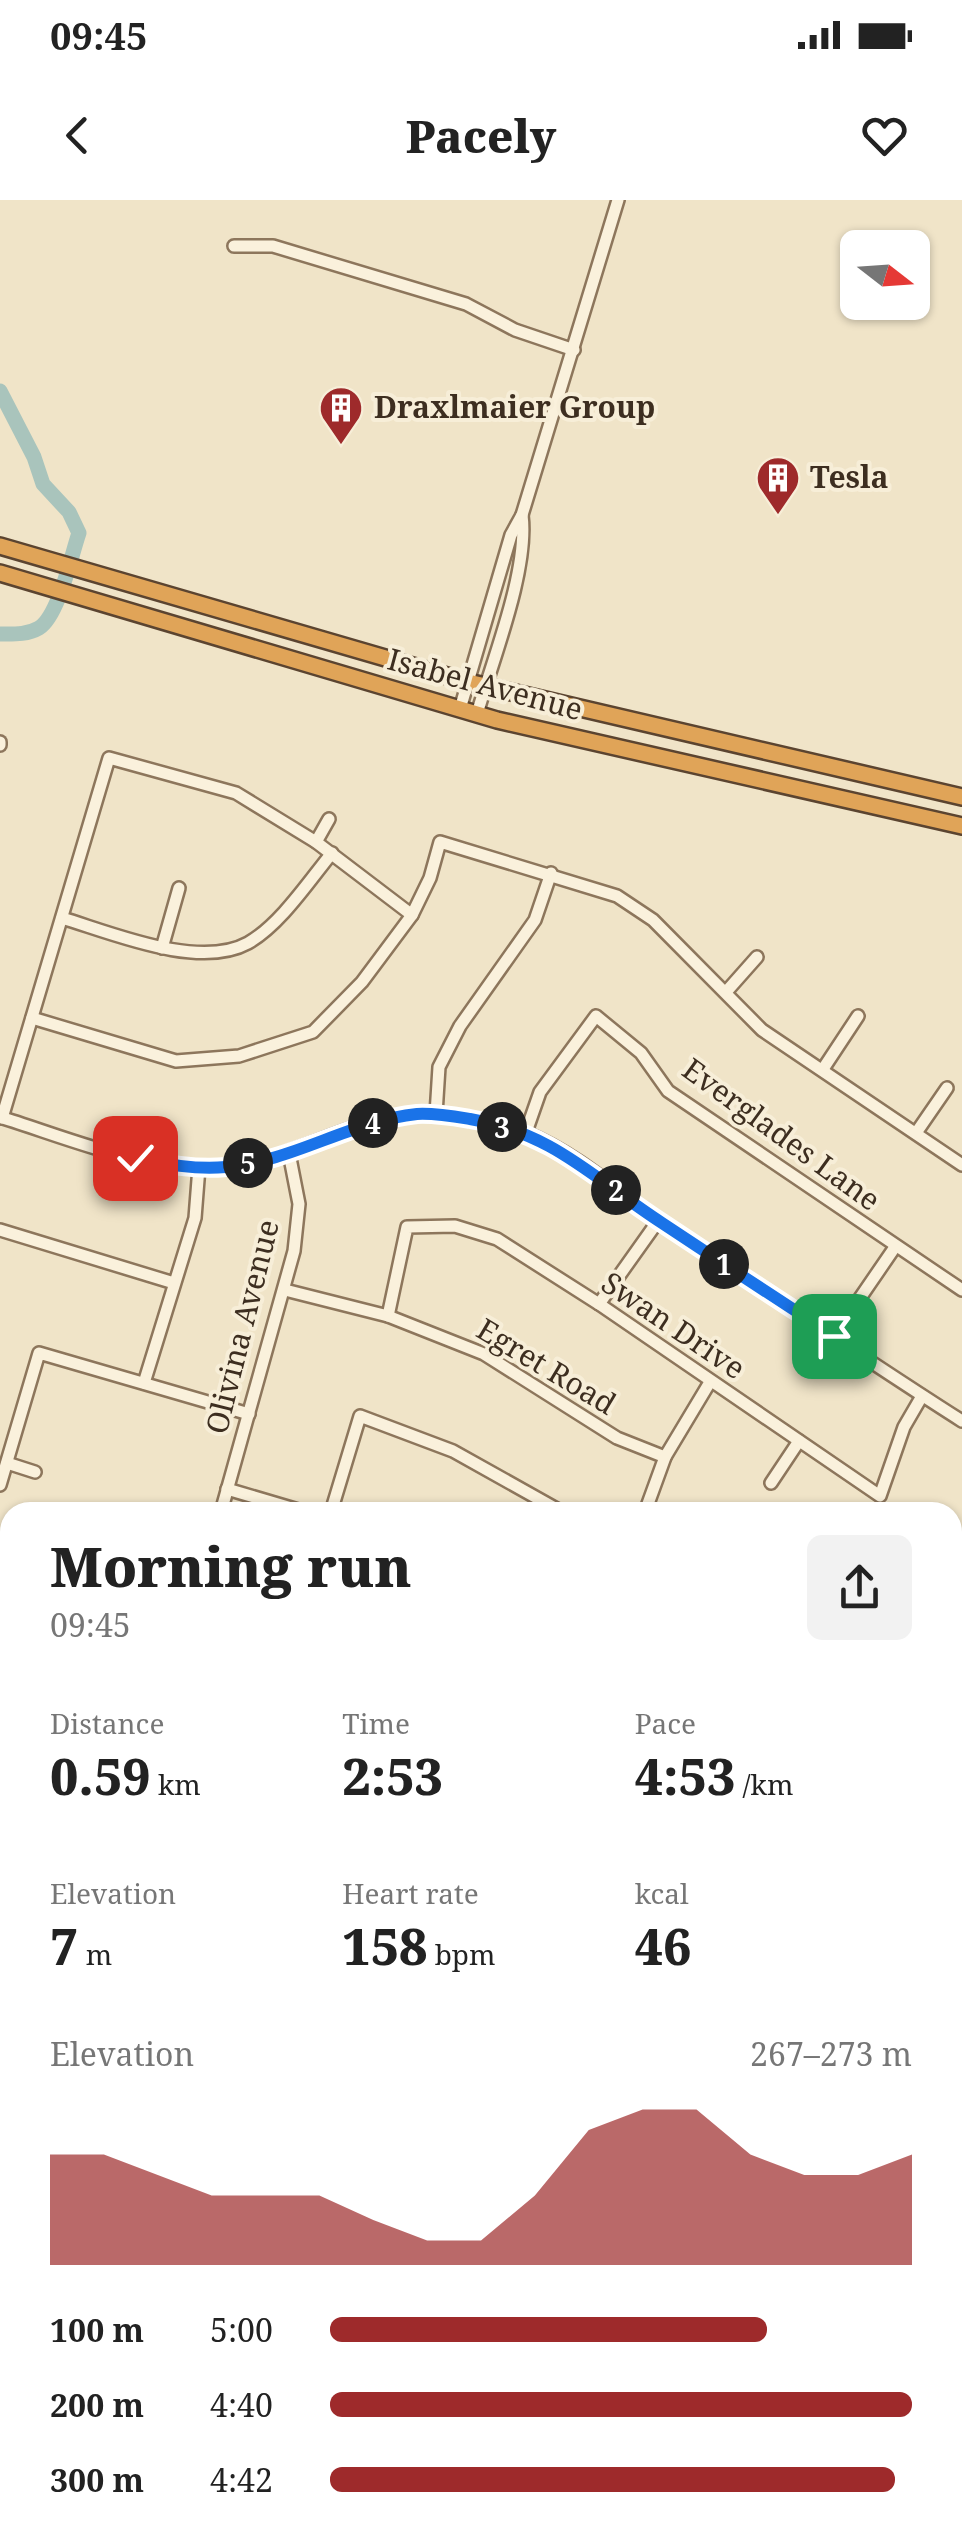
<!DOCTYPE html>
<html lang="en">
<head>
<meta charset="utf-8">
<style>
	body { margin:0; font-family:"Noto Serif",serif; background:#f2f2f2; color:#222; height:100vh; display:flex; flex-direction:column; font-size:38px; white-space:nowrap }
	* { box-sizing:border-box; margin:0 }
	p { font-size:32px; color:#767676 }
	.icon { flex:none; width:55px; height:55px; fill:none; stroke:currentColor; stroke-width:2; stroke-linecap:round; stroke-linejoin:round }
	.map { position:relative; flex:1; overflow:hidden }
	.panel { position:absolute; left:0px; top:1302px; width:962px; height:1038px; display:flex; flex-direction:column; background:#fff; border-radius:30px 30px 0 0; box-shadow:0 2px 8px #0004 }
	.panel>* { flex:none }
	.needle { width:65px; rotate:107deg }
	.fabs { position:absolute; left:840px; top:30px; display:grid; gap:20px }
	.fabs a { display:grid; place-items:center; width:90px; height:90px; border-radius:15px; background:#fff; box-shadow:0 2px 8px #0004; font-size:50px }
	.pin { position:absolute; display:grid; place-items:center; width:85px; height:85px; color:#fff; margin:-42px; border-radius:20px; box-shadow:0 5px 15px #0006 }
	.km { position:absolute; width:50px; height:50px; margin:-25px; border-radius:50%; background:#222; color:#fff; font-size:28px; line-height:50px; text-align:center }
	.round { display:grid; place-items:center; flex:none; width:105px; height:105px; border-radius:15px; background:#f2f2f2 }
	.overview { display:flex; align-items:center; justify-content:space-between; height:170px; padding:0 50px }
	h1 { font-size:55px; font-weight:800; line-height:75px }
	.metrics { display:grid; grid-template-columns:repeat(3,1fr); gap:15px; height:170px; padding:10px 50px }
	.metrics div { display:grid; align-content:center }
	.metrics b { font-size:50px; font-weight:800 }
	.metrics small { font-size:28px; font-weight:400 }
	.metrics p { font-size:28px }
	.chart { height:280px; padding:20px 50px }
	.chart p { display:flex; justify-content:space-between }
	.chart svg { width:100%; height:180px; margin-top:10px; fill:#9e2a2b; opacity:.7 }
	ul { padding:0 50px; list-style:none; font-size:32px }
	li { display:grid; grid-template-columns:160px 120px 1fr; align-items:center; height:75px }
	li i { height:25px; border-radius:12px; background:#9e2a2b }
	.status { display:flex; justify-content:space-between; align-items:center; height:70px; padding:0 50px; background:#fff; direction:ltr }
	.status svg { height:28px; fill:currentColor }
	header { display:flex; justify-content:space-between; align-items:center; height:130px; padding:0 50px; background:#fff; font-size:45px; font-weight:800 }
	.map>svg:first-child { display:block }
	.grass { fill:url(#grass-tufts) }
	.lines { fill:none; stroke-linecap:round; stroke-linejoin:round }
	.river { stroke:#a9c4bc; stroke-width:15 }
	.minor-casing { stroke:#8d765c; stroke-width:16 }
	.major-casing { stroke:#5b4430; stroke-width:19 }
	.highway-casing { stroke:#5b4430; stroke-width:20 }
	.minor { stroke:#faf1dc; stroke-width:11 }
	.major { stroke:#f3d9a0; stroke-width:14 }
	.highway { stroke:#e0a458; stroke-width:15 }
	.route-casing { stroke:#fff; stroke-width:20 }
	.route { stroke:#1a73e8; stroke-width:12 }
	.labels { text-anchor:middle; stroke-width:8; stroke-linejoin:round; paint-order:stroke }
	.poi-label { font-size:30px; font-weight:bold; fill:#3d2e20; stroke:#f7eed8; text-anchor:start }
	.street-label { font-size:30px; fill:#3d2e20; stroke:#f7eed8 }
</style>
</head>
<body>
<div class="status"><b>09:45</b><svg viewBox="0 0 49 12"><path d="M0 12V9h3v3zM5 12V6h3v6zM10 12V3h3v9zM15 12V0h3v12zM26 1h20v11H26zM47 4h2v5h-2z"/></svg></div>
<header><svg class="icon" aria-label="back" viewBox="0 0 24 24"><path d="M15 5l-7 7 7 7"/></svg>Pacely<svg class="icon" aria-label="heart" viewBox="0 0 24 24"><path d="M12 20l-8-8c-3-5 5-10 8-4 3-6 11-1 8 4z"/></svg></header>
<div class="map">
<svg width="962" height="2339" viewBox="0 0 962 2339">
	<defs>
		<pattern id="grass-tufts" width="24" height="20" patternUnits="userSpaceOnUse" patternTransform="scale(2.5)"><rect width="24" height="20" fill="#c9cf9b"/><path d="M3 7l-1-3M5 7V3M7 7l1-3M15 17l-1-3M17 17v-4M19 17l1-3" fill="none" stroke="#aeb285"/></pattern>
	</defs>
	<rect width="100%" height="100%" fill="#f0e4c8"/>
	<!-- grass -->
	<polygon class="grass" points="0,1473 10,1479 10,1626 0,1623"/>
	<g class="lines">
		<!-- river -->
		<path class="river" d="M 0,191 L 34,257 L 43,284 L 69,312 L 79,333 C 71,356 59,415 39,428 C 27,435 13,434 0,434"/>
		<!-- minor casing -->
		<g class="minor-casing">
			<g id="minor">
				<polyline points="234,46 273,46 466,104 515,130 574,150"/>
				<polyline points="460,509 511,335 522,315 618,0"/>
				<path d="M 477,514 C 493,459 529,369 522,315"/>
				<polyline points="0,542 0,545"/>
				<polyline points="316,642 329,619"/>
				<path d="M 62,718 C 112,733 199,770 248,743 C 280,725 309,681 332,653"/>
				<polyline points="162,748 179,688"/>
				<polyline points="726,792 757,757"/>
				<polyline points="32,818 176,861 239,856 313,832 362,782 412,715 430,678 440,642 617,696 653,720 762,830 962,965"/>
				<polyline points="823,869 858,816"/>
				<polyline points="436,914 439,867 460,826 535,720 551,673"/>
				<path d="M 0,917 C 68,938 156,976 228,967 C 299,959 365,907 439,914 C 467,917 501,922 527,933 C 583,956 628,1001 678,1034 C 773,1096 866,1160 962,1221"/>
				<polyline points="2,918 109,558 236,593 316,642 412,715"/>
				<polyline points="526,932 540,892 596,816 641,853 668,891 962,1090"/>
				<polyline points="916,933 947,888"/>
				<polyline points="0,1030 174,1083"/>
				<polyline points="285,1090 388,1116 484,1154 617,1238 665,1257"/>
				<polyline points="599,1104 658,1021"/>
				<polyline points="388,1116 407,1027 455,1026 497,1039 599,1104 880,1296 904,1227 922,1196"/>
				<polyline points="834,1136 895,1047"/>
				<polyline points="144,1183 195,1018 199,967"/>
				<polyline points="7,1263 35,1272"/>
				<polyline points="771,1283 799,1241"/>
				<polyline points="0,1285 39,1153 249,1214"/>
				<polyline points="227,1289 305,1312"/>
				<polyline points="221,1312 294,1051 299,1004 289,953"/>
				<polyline points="331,1312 360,1216 453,1251 562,1312"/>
				<polyline points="645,1312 665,1257 710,1182"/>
				<polyline points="952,1452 962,1454"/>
				<polyline points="952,1562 962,1565"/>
				<polyline points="952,1867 962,1870"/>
				<polyline points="0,1913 10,1916"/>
				<polyline points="0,2026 10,2018"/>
				<polyline points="0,2080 10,2044"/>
				<polyline points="952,2097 962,2100"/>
				<polyline points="0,2171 10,2174"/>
				<polyline points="952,2271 962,2240"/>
				<polyline points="133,2330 163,2339"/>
				<polyline points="486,2330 515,2339"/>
				<polyline points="941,2330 962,2336"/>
				<polyline points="97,2339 100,2330"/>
				<polyline points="243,2339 246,2330"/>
				<polyline points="557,2339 560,2330"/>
				<polyline points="646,2339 647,2338"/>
			</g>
		</g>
		<!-- major casing -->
		<g class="major-casing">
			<g id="major">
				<polyline points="952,2033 962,2002"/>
				<polyline points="0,2091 10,2094"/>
				<polyline points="0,2107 10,2111"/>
				<polyline points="691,2330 718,2339"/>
				<polyline points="742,2330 768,2339"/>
				<polyline points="852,2339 855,2330"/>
				<polyline points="865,2339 868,2330"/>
			</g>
		</g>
		<!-- highway casing -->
		<g class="highway-casing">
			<g id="highway">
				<polyline points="0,346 468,482 962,597"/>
				<polyline points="0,373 497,520 962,626"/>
			</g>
		</g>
		<!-- minor -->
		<use href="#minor" class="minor"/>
		<!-- major -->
		<use href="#major" class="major"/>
		<!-- highway -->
		<use href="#highway" class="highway"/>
	</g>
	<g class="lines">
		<!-- route casing -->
		<g class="route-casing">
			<path id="route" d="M 135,958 C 164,964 196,970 226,967 C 292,962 350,921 417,914 C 435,913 452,916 470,919 C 554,933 594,979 662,1023 C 719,1061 777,1099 834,1136"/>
		</g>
		<!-- route -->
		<use href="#route" class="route"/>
	</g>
	<!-- icons -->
	<defs>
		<g id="building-pin" transform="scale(2.25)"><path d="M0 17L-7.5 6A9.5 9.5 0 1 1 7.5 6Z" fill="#9e2a2b" stroke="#f7eed8"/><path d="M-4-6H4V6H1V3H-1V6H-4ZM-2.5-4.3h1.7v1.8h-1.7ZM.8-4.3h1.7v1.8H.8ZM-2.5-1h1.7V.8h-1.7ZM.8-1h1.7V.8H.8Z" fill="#fff"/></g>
	</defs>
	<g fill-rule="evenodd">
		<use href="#building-pin" x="341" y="208"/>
		<use href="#building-pin" x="778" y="278"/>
	</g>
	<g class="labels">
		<!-- poi labels -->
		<g class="poi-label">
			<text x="374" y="218">Draxlmaier Group</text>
			<text x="810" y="288">Tesla</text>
		</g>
		<!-- street labels -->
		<g class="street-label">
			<text transform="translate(485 485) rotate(15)" y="10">Isabel Avenue</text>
			<text transform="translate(781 935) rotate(36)" y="10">Everglades Lane</text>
			<text transform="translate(673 1126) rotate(34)" y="10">Swan Drive</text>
			<text transform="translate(243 1127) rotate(-76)" y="10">Olivina Avenue</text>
			<text transform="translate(546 1167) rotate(31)" y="10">Egret Road</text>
		</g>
	</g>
</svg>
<div class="fabs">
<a><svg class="needle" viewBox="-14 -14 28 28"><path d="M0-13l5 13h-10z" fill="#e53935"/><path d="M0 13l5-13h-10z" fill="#767676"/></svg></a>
</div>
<div class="pin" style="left:834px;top:1136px;background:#1e9e55"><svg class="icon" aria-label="arrive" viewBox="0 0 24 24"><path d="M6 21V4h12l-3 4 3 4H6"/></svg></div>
<div class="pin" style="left:135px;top:958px;background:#d93025"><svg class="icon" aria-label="check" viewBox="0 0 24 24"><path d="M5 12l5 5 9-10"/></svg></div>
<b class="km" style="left:724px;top:1064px">1</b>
<b class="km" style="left:616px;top:990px">2</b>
<b class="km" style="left:502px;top:927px">3</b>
<b class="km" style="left:373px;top:923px">4</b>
<b class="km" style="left:248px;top:963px">5</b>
<section class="panel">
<div class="overview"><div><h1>Morning run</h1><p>09:45</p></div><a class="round"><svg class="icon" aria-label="share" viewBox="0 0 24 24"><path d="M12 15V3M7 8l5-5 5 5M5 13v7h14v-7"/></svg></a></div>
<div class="metrics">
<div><p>Distance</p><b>0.59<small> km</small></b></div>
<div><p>Time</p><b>2:53</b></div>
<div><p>Pace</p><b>4:53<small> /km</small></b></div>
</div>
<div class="metrics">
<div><p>Elevation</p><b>7<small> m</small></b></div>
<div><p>Heart rate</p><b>158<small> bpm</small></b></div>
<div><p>kcal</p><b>46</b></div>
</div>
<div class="chart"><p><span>Elevation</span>267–273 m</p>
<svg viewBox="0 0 160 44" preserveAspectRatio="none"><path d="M0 44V17L10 17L20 22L30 27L40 27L50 27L60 33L70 38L80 38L90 27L100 11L110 6L120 6L130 17L140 22L150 22L160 17V44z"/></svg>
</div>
<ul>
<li><b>100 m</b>5:00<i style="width:75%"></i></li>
<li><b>200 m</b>4:40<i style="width:100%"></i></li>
<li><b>300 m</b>4:42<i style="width:97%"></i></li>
</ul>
</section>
</div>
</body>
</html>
